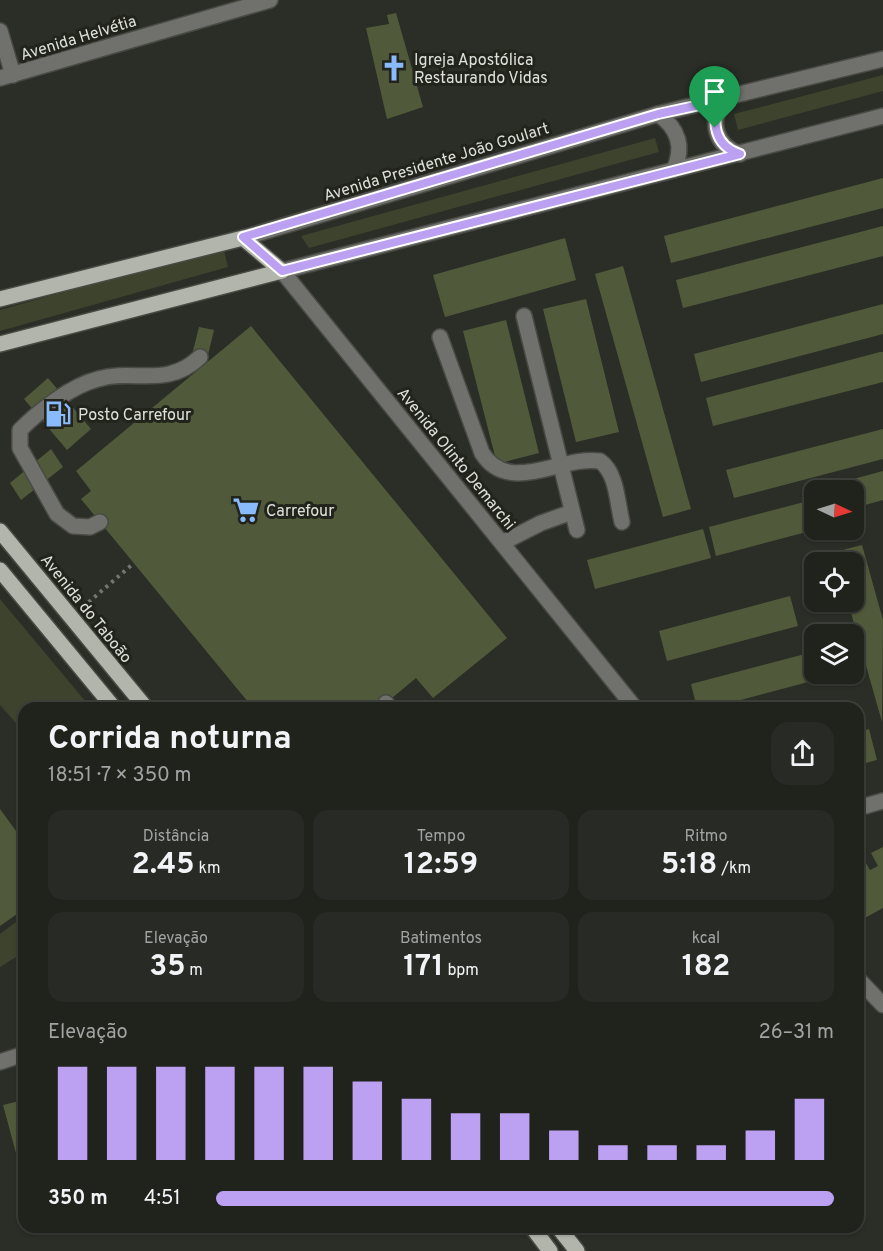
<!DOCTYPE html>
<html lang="pt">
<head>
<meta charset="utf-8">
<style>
	body { margin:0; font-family:Overpass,sans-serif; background:#282a25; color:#f1f3f6; height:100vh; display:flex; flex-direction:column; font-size:22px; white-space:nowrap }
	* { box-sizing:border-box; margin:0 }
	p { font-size:20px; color:#a2a4a3 }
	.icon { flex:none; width:33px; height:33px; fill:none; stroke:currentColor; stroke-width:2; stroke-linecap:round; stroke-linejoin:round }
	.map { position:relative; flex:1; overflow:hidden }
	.details { position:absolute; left:18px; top:702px; width:846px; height:531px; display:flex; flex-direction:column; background:#20221c; border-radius:18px; box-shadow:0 2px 4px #0004,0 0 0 2px #3d3f3b }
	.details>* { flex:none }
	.needle { width:39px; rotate:94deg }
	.buttons { position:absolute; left:804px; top:480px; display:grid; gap:12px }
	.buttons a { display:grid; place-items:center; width:60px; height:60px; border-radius:12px; background:#20221c; box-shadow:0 2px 4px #0004,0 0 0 2px #3d3f3b; font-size:30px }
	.pin { position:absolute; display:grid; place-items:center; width:51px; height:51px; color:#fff; margin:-62px -26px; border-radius:50% 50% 50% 0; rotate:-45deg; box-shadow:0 0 6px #0007 }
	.pin .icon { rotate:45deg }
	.round { display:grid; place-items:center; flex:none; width:63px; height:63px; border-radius:18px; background:#282a25 }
	.head { display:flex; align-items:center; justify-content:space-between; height:102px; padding:0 30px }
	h1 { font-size:33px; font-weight:700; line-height:45px }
	.figures { display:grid; grid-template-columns:repeat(3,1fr); gap:9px; height:102px; padding:6px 30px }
	.figures div { display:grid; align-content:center; border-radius:15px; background:#282a25; text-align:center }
	.figures b { font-size:30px; font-weight:700 }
	.figures small { font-size:16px; font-weight:400 }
	.figures p { font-size:16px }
	.chart { height:168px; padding:12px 30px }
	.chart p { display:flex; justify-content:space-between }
	.chart svg { width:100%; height:108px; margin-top:6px; stroke:#bca0f2; stroke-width:6 }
	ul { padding:0 30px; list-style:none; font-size:20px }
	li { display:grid; grid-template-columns:96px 72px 1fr; align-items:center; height:45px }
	li i { height:15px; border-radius:8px; background:#bca0f2 }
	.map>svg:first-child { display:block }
	.green { fill:#3d432d }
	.building { fill:#505a3a }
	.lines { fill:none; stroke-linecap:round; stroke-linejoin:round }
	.minor-casing { stroke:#484a43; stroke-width:18 }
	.major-casing { stroke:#484a43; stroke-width:18 }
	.path { stroke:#73766f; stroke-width:4; stroke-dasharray:3 4.5; stroke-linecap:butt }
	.minor { stroke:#70716d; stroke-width:15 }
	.major { stroke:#b2b5ac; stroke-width:15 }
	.route-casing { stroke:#fff; stroke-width:12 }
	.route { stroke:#bca0f2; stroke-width:8 }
	.labels { text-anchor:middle; stroke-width:6; stroke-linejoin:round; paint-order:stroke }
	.street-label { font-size:16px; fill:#dee0db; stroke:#22241c }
	.poi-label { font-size:16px; fill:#dee0db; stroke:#22241c; text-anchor:start }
</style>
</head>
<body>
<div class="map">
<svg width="883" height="1251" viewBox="0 0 883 1251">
	<rect width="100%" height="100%" fill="#2b2e26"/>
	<!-- green -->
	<g class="green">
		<polygon points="883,75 883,91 738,130 734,114"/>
		<polygon points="655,138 659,152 309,248 301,236"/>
		<polygon points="223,247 228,267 0,331 0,310"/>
		<polygon points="0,599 91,708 24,708 24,732 0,705"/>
		<polygon points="24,916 24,952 0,967 0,934"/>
	</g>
	<!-- building -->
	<g class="building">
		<polygon points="396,13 423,107 387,119 366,28 389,24 387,15"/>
		<polygon points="883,178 883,208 671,263 664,236"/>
		<polygon points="883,226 883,256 683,308 676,280"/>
		<polygon points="565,238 576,280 445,317 433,275"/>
		<polygon points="623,266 691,509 663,517 595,274"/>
		<polygon points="586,299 619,432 576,442 543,309"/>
		<polygon points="883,304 883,334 701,382 694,354"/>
		<polygon points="506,320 539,453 497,464 463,331"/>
		<polygon points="251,326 507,638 433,698 416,678 380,708 253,708 81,499 91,491 76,471"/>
		<polygon points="199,327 214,330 207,359 192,355"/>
		<polygon points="880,352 883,352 883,382 713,426 706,398"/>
		<polygon points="48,378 91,429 67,450 24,399"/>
		<polygon points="883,429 883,459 734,498 726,470"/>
		<polygon points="51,449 63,467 21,500 10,483"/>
		<polygon points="883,471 883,500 854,508 854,490 820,490 820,488"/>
		<polygon points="808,501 814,530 716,556 709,527"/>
		<polygon points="703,529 711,558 595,589 587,560"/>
		<polygon points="862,545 883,620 882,722 848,602 854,602 854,562 838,562 835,552"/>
		<polygon points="790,596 798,626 667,661 659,631"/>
		<polygon points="805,654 812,681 711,708 697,708 691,684"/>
		<polygon points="869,729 877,760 858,765 858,732"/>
		<polygon points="0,809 24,842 24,909 0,926"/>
		<polygon points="883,847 883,908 861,920 858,914 858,861 863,858 870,870 878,866 871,853"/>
		<polygon points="24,1100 24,1179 23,1179 3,1105"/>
	</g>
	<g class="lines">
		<!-- minor casing -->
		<g class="minor-casing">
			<g id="minor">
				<polyline points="0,31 13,75"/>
				<polyline points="0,78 270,0"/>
				<path d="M 723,100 C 709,121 715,146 740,154"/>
				<path d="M 658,114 C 679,129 684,147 674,170"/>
				<polyline points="243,238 658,114 883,59"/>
				<polyline points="524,316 577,530"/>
				<path d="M 440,337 L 482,453 C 509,496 561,455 600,461 C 617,473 617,502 622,522"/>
				<path d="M 100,522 L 90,527 L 73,526 L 57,514 L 20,448 L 20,430 C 40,410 71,386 98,379 C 135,368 166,389 200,357"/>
				<polyline points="502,543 541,523 572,512"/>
				<polyline points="386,703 389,708"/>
				<polyline points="635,708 282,271 883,116"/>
				<polyline points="858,808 883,801"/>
				<polyline points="858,979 883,1005"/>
				<polyline points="0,1062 24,1054"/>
			</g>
		</g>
		<!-- major casing -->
		<g class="major-casing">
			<g id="major">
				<polyline points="0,299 243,238 282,271"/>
				<polyline points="0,344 282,271"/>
				<polyline points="0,531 146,708"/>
				<polyline points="0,570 114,708"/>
				<polyline points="532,1227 550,1251"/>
				<polyline points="558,1227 577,1251"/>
			</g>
		</g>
		<!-- path -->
		<polyline class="path" points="83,607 134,563"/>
		<!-- minor -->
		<use href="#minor" class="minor"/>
		<!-- major -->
		<use href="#major" class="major"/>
	</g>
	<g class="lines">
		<!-- route casing -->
		<g class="route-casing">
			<path id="route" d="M 723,100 C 709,121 715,146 740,154 L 282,271 L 243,237 L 658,114 Z"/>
		</g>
		<!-- route -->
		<use href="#route" class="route"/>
	</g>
	<!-- icons -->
	<defs>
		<g id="church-bare" transform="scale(2.07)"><path d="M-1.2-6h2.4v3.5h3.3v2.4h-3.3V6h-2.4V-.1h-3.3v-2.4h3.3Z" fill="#89bafc" stroke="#22241c" stroke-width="2.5" paint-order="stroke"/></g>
		<g id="fuel-bare" transform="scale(2.07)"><path d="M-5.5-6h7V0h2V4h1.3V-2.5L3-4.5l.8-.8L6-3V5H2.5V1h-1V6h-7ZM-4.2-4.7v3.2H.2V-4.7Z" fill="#89bafc" stroke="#22241c" stroke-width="2.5" paint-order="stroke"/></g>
		<g id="supermarket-bare" transform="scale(2.07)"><path d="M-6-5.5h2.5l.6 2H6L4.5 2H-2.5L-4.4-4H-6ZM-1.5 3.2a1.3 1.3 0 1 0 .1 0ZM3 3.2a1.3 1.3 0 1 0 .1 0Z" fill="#89bafc" stroke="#22241c" stroke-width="2.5" paint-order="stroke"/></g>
	</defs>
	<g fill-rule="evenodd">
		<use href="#church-bare" x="394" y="68"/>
		<use href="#fuel-bare" x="58" y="414"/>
		<use href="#supermarket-bare" x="246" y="510"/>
	</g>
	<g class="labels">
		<!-- street labels -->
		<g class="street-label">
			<text transform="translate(78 37) rotate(-17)" y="6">Avenida Helvétia</text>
			<text transform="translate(436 161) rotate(-17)" y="6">Avenida Presidente João Goulart</text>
			<text transform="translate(457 458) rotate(51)" y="6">Avenida Olinto Demarchi</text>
			<text transform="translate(87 608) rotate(51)" y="6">Avenida do Taboão</text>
		</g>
		<!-- poi labels -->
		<g class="poi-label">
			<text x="414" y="65">Igreja Apostólica<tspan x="414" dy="18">Restaurando Vidas</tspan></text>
			<text x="78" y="420">Posto Carrefour</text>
			<text x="266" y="516">Carrefour</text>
		</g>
	</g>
</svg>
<div class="buttons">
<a><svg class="needle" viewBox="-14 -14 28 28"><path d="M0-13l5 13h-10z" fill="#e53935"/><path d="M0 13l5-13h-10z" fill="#a2a4a3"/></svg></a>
<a><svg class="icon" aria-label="locate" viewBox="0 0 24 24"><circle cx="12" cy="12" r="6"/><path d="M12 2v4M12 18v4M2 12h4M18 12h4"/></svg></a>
<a><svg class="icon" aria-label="layers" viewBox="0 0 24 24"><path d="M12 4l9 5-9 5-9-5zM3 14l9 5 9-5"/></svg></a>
</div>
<div class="pin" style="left:715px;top:128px;background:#1e9e55"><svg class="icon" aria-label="arrive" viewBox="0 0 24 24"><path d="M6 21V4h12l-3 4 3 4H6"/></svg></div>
<section class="details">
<div class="head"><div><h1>Corrida noturna</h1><p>18:51 · 7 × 350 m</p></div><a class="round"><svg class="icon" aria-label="share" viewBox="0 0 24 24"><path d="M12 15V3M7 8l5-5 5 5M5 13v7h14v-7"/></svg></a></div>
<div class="figures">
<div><p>Distância</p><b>2.45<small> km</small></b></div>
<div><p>Tempo</p><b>12:59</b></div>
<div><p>Ritmo</p><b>5:18<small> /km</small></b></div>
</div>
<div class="figures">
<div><p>Elevação</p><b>35<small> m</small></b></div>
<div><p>Batimentos</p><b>171<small> bpm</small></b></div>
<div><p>kcal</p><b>182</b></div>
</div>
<div class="chart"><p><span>Elevação</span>26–31 m</p>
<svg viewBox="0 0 160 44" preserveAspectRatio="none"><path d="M5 44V6M15 44V6M25 44V6M35 44V6M45 44V6M55 44V6M65 44V12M75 44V19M85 44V25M95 44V25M105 44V32M115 44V38M125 44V38M135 44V38M145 44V32M155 44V19"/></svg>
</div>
<ul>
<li><b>350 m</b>4:51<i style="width:100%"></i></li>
</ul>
</section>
</div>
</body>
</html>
